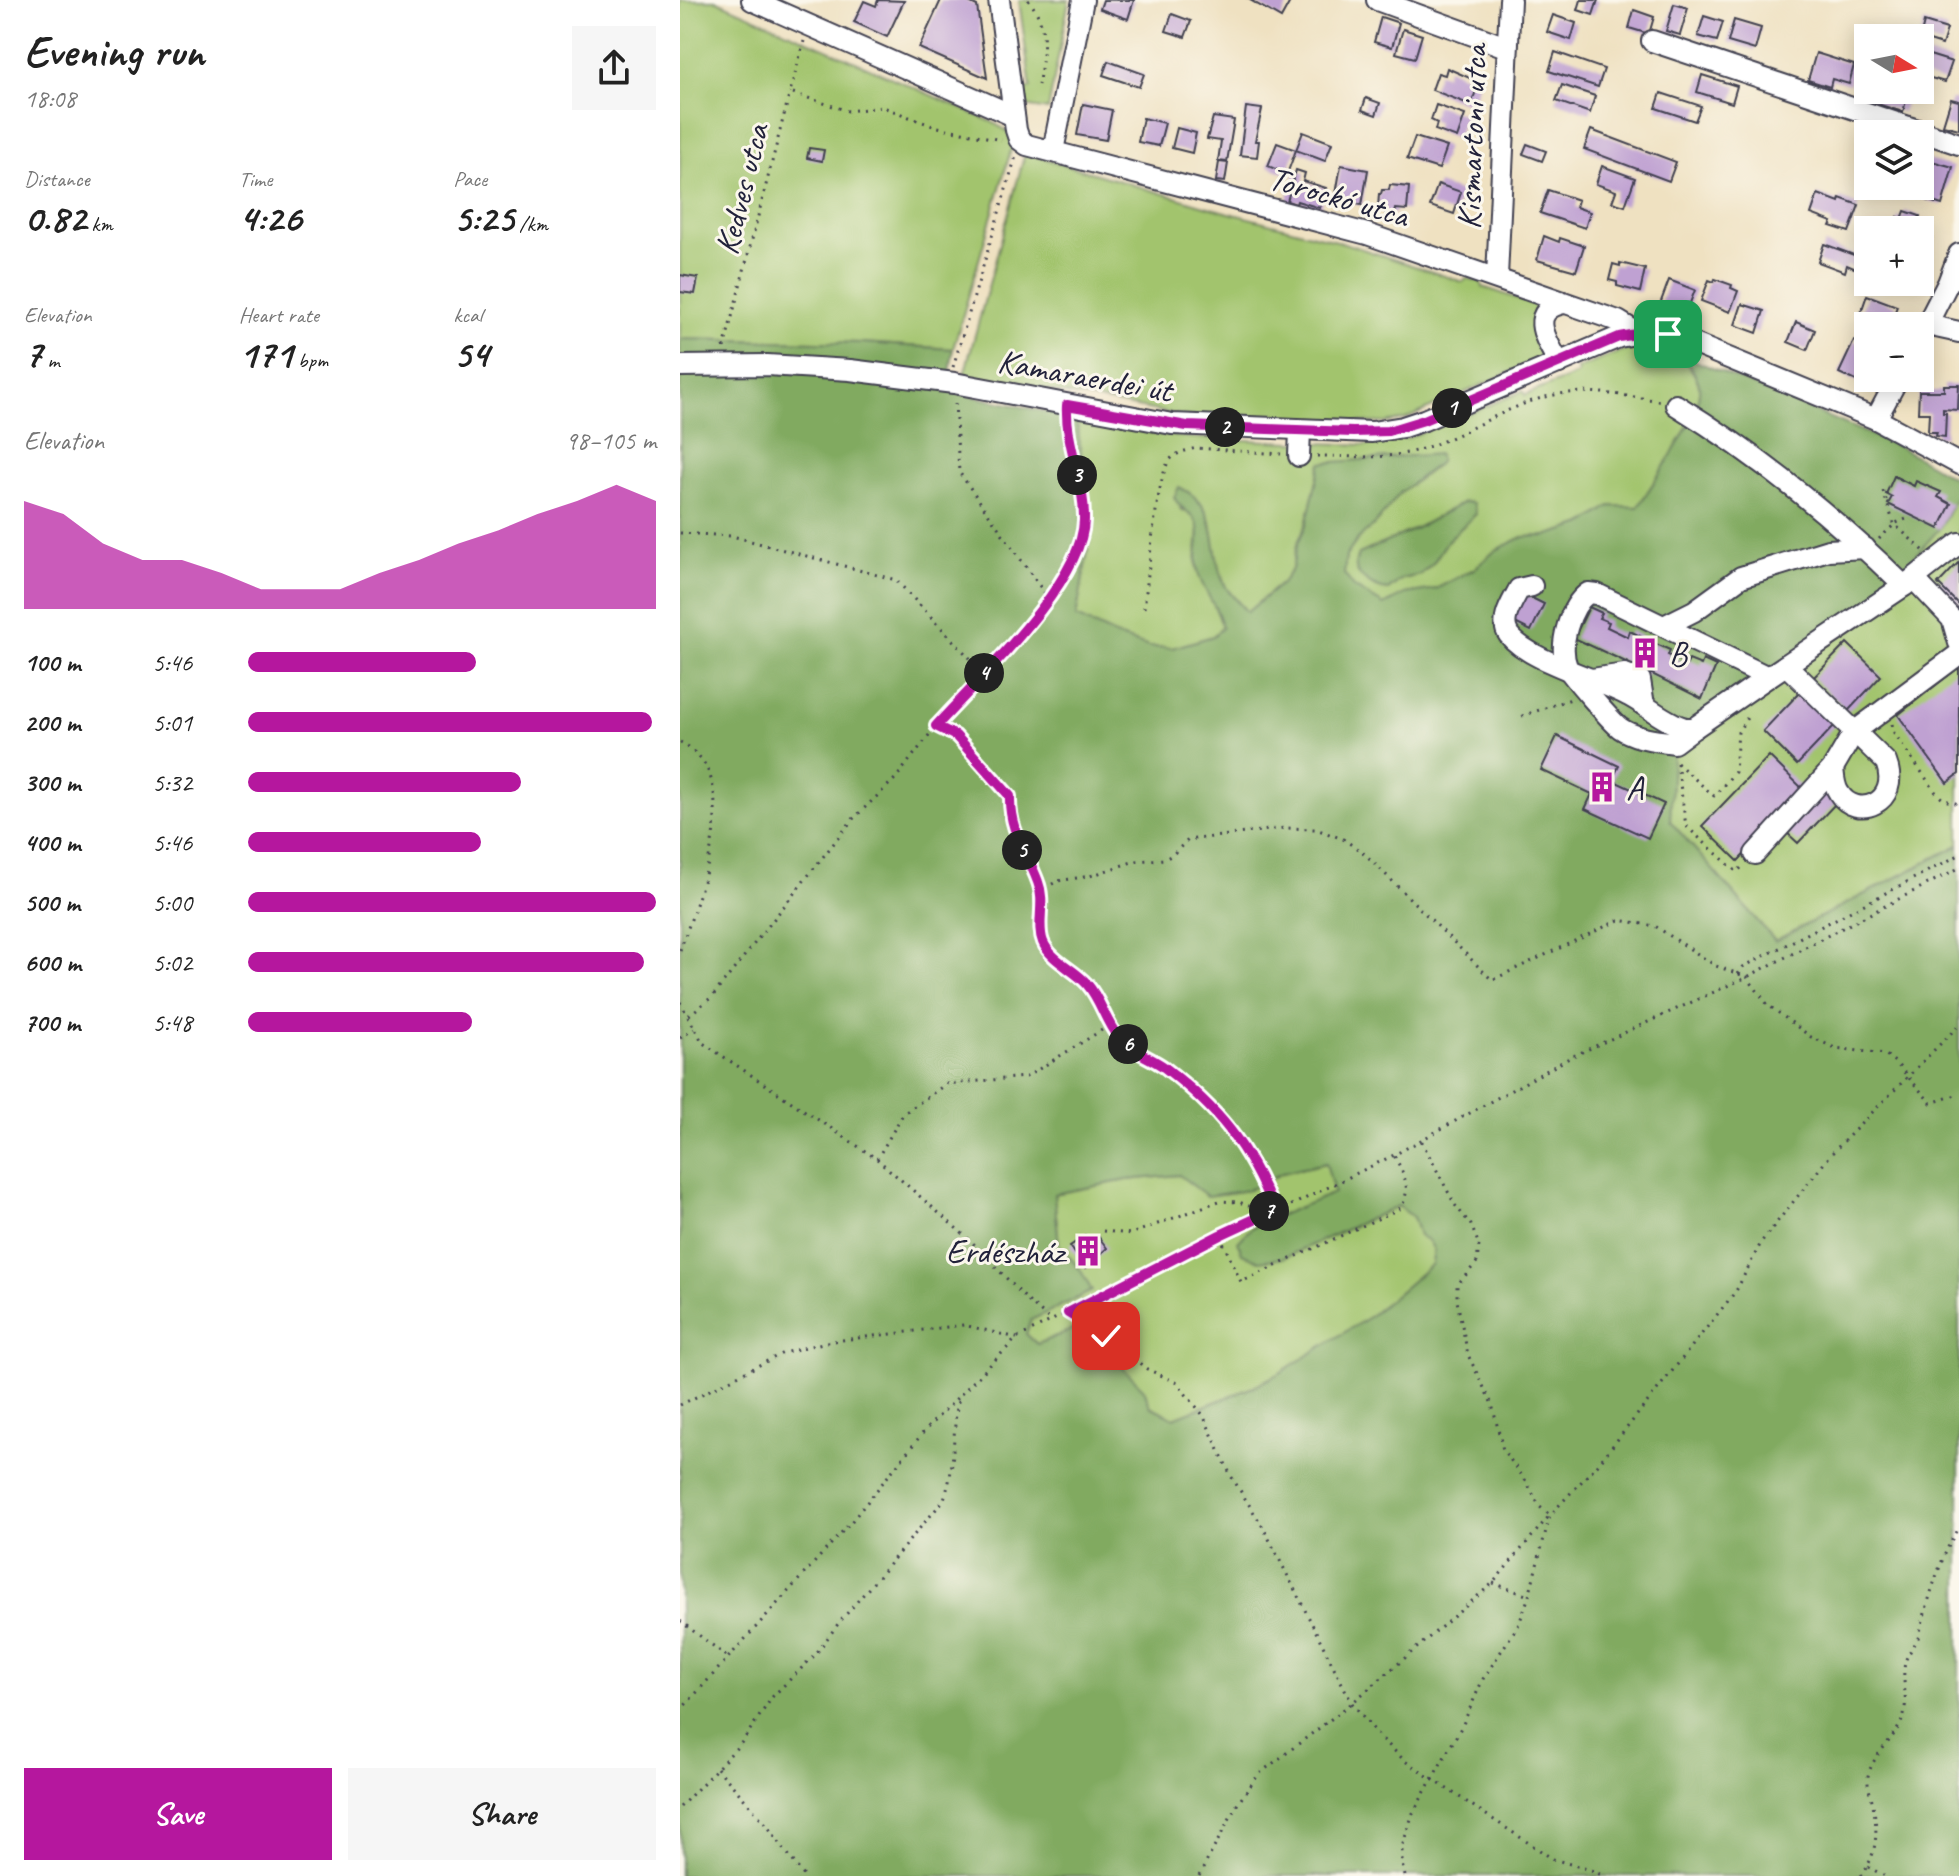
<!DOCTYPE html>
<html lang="en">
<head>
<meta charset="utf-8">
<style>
	body { margin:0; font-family:Caveat,sans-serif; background:#f6f6f6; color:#222; height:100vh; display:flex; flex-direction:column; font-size:30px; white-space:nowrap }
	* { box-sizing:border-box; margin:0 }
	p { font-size:26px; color:#767676 }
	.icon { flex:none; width:44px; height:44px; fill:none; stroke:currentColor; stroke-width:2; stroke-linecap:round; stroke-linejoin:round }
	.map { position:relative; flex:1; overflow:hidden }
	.drawer { display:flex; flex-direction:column; background:#fff; width:680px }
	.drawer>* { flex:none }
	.needle { width:52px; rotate:100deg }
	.controls { position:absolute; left:1174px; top:24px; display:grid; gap:16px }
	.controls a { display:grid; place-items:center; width:80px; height:80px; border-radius:0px; background:#fff; box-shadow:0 4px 20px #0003; font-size:40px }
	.pin { position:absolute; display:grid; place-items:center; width:68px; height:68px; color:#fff; margin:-34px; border-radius:16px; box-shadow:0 4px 12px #0006 }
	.km { position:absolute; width:40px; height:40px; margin:-20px; border-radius:50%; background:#222; color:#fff; font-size:22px; line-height:40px; text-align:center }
	.round { display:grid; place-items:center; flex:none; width:84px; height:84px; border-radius:0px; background:#f6f6f6 }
	.overview { display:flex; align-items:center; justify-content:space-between; height:136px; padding:0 24px }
	h1 { font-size:44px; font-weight:700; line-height:60px }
	.stats { display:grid; grid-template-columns:repeat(3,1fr); gap:12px; height:136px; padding:8px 24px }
	.stats div { display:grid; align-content:center }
	.stats b { font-size:40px; font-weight:700 }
	.stats small { font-size:22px; font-weight:400 }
	.stats p { font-size:22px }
	.chart { height:224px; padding:16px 24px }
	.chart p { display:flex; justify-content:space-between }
	.chart svg { width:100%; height:144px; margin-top:8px; fill:#b5179e; opacity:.7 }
	.primary-button { display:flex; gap:16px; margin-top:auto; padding:16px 24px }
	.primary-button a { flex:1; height:92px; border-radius:0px; background:#b5179e; color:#fff; font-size:32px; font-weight:700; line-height:92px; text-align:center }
	.primary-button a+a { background:#f6f6f6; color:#222 }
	ul { padding:0 24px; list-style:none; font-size:26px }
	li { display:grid; grid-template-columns:128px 96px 1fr; align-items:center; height:60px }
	li i { height:20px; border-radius:10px; background:#b5179e }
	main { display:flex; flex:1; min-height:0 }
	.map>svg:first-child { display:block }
	.green { fill:#a2c46d; stroke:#627354; stroke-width:2; fill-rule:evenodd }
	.forest { fill:#81aa60; stroke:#52664e; stroke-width:2; fill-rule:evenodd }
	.building { fill:#bfa1d2 }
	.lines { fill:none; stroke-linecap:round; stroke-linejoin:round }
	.minor-casing { stroke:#413f4f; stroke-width:24 }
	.path { stroke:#413f4f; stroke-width:3; stroke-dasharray:2 6; stroke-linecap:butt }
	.minor { stroke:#fff; stroke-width:20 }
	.route-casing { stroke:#fff; stroke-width:16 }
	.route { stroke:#b5179e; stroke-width:10 }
	.labels { text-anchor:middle; stroke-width:6; stroke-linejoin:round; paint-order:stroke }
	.street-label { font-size:34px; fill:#22223b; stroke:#fbf7ec }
	.poi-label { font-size:34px; fill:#22223b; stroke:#fbf7ec; text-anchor:start }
</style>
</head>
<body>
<main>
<section class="drawer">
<div class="overview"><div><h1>Evening run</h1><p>18:08</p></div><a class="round"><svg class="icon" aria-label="share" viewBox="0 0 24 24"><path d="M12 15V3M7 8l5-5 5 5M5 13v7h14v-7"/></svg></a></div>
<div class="stats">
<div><p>Distance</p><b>0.82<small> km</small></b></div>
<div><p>Time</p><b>4:26</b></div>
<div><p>Pace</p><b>5:25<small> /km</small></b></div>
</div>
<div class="stats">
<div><p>Elevation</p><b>7<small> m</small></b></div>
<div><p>Heart rate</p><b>171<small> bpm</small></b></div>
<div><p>kcal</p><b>54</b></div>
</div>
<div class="chart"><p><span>Elevation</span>98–105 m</p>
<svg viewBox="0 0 160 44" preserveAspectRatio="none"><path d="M0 44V11L10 15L20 24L30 29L40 29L50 33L60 38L70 38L80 38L90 33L100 29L110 24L120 20L130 15L140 11L150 6L160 11V44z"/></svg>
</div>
<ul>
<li><b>100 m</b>5:46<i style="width:56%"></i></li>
<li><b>200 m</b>5:01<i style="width:99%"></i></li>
<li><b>300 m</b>5:32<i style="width:67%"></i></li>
<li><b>400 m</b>5:46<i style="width:57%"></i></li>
<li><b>500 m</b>5:00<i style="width:100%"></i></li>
<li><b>600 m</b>5:02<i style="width:97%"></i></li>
<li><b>700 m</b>5:48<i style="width:55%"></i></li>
</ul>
<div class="primary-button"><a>Save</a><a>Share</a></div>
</section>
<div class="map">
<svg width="1279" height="1876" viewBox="0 0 1279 1876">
	<rect width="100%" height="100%" fill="#fbf7ec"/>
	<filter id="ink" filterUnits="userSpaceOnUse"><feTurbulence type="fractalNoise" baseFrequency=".0125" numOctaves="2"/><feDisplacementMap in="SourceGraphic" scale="16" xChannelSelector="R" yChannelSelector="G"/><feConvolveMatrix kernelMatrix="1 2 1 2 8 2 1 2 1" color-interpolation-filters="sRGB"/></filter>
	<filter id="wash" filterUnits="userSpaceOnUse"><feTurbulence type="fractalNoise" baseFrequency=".006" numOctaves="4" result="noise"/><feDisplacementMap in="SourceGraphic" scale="32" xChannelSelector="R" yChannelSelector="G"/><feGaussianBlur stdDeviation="1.8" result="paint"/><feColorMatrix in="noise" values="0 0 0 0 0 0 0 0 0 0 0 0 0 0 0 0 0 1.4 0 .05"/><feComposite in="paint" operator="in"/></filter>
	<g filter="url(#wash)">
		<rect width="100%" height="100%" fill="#efe1c1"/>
		<!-- green -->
		<g class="green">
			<polygon points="0,0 35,0 312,122 339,139 331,150 273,349 182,343 0,339"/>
			<polygon points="339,0 389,0 368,110 344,106 342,90 351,88"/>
			<polygon points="345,153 542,211 661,242 783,282 787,278 801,282 803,287 856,305 851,328 862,348 864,357 726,419 706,423 510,417 284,375"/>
			<path d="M 958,348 C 980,347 1000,348 1011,369 C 1014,374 1018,380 1019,386 C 1022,418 975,478 958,507 L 930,506 L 904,524 L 866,536 L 843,537 L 816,550 L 794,569 L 756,589 L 725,594 L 704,605 L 674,588 L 664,574 L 666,556 L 678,539 L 695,524 L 721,492 L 752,469 L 641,463 L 626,525 L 617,545 L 612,569 L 602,583 L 567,612 L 546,588 L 537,559 L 531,522 L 499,508 C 504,511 511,514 515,519 C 524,532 513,555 517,570 C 523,591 539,606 542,628 L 533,636 L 492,648 L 469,647 L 437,636 L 396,617 L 412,528 L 396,418 L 476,434 L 515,438 L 686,445 L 728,438 L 843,391 L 845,395 L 898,374 L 897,369 L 942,351 ZM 784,502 L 788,502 L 796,514 L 768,540 L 753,563 L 740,575 L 722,579 L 708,590 L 694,586 L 684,579 L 679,554 L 733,530 Z"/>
			<polygon points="1276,498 1279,501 1279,845 1095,941 990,821 994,736"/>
			<polygon points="647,1163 655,1193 572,1227 718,1206 733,1217 739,1235 751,1244 754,1250 752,1264 689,1317 598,1374 571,1388 494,1418 470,1406 464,1389 357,1344 346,1334 350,1320 400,1269 379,1245 374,1194 447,1180 500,1175 528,1196 568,1190 602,1173"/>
		</g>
		<!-- forest -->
		<g class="forest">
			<path d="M 0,339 L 182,343 L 273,349 L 268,391 L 396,418 L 412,528 L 396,617 L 437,636 L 469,647 L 492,648 L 533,636 L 542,628 C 539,605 518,587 517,564 C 516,551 523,531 515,520 C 509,510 500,510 494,497 L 499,487 C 545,508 527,553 546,587 C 551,596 560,604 567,612 L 602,583 L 612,569 L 617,545 L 626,525 L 641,463 L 758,454 L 760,462 L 721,492 L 695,524 L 678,539 L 666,556 L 664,574 L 674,587 L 704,605 L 725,594 L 756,589 L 794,569 L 816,550 L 843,537 L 866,536 L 904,524 L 930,506 L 958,507 C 974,480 1024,414 1019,384 C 1017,375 1008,364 1004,356 L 1220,447 L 1279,481 L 1279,501 L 1275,499 L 1259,529 L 1202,593 L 994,736 L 990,821 L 1095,941 L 1279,845 L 1279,1876 L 0,1876 ZM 646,1163 L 654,1193 L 572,1227 L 558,1242 L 562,1253 L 579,1261 L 603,1258 L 718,1206 L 733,1217 L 739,1235 L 750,1243 L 754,1250 L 752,1264 L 689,1317 L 598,1374 L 571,1388 L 494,1418 L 470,1406 L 464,1389 L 401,1326 L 357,1344 L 346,1334 L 351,1320 L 412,1291 L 400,1269 L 379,1245 L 374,1194 L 447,1180 L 499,1175 L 527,1196 L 568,1190 L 602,1173 Z"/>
			<path d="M 784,502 L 793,503 L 796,514 L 768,540 L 753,563 L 740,575 L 722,579 L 708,590 C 691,588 667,572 679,554 L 733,530 Z"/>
		</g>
		<g id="blocks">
			<!-- building -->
			<g class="building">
				<polygon points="198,0 224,1 207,37 174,22 184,1 196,6"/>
				<polygon points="261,0 285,0 297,6 307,78 239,48"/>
				<polygon points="423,0 454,0 448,19 420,9"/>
				<polygon points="570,0 611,0 601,18"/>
				<polygon points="901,0 918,0 913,15 898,10"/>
				<polygon points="994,4 1008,8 1000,35 986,31"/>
				<polygon points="954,10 974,17 969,34 949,28"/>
				<polygon points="492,14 511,21 505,37 486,31"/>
				<polygon points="873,15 896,23 891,40 867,32"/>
				<polygon points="1024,16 1043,22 1037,41 1018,36"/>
				<polygon points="701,17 719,23 712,47 694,42"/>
				<polygon points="1054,20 1081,28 1075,50 1048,42"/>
				<polygon points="1244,22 1267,29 1262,45 1240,38"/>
				<polygon points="723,29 742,35 735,58 716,53"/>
				<polygon points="875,52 924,69 918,87 869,71"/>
				<polygon points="1240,52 1272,62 1265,82 1240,75"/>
				<polygon points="1136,53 1174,65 1169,84 1152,79 1150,87 1128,80"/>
				<polygon points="428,61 464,74 459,87 423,75"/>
				<polygon points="767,68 799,82 791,105 752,90 758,73 765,75"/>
				<polygon points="1022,75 1057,86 1052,103 1017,92"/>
				<polygon points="882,85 915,96 910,113 876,101"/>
				<polygon points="1195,90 1229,90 1223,112 1191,102"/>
				<polygon points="981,93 1021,106 1015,121 976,108"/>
				<polygon points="686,98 700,103 696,115 682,110"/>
				<polygon points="1271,99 1279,101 1279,129 1263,125"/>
				<polygon points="403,104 432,110 426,140 397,135"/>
				<polygon points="756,105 785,115 777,138 755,130 757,123 751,120"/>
				<polygon points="566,107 582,109 575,141 579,141 577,157 560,155"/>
				<polygon points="533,117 554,120 547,162 538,161 541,141 527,139"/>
				<polygon points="463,118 485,123 479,146 458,142"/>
				<polygon points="497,128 516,133 512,153 492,148"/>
				<polygon points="911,130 996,162 989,181 904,149"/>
				<polygon points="623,132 652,143 645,161 616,150 607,174 588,166 597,143 616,150"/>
				<polygon points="735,137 767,147 759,169 727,159"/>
				<polygon points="847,144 866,151 862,161 843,154"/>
				<polygon points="129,148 144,150 142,161 127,158"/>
				<polygon points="1248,160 1273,167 1262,205 1237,197 1239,189 1231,187 1240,186 1240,173 1244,174"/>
				<polygon points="539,162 548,163 545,182 536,181"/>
				<polygon points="661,165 688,170 682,205 655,200"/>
				<polygon points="922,166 955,178 945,206 932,202 936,191 916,184"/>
				<polygon points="616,170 625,173 623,181 646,188 640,208 617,201 616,204 607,201"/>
				<polygon points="758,184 781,192 774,214 750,206"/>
				<polygon points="710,185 729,187 727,210 716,209 715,214 705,213 705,209 698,208 699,194 701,194 702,190 709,190"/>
				<polygon points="868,190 898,200 896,207 910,212 905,228 860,213"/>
				<polygon points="1138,194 1159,202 1160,198 1179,205 1169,232 1150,226 1152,222 1131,214"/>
				<polygon points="1225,211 1240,216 1237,224 1240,225 1238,230 1218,230 1219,225 1216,224 1218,217 1222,219"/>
				<polygon points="1240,234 1252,238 1246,255 1240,252"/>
				<polygon points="864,236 879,242 880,238 904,246 896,271 857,260"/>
				<polygon points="1144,244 1185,259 1181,271 1167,265 1165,272 1138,262"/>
				<polygon points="940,263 965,269 960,292 937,286 937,282 929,280 933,264 940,266"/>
				<polygon points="0,275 18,278 15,294 0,292"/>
				<polygon points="1035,279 1052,285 1051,288 1058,291 1050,312 1021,301 1029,280 1034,282"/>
				<polygon points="989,280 1015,290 1005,316 979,307"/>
				<polygon points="1187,295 1217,306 1210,326 1191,326 1178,321"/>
				<polygon points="1062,304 1084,311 1077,333 1055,325"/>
				<polygon points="1116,322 1135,330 1127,350 1108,342"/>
				<polygon points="1174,341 1188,347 1188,378 1191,378 1187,386 1159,373"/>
				<polygon points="1264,385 1279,385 1278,410 1263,409 1263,413 1266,413 1265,437 1256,436 1257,432 1248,432 1249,413 1238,413 1239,391 1264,391"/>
				<polygon points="1214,476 1234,486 1236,481 1261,492 1258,497 1271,504 1259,529 1208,504 1212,497 1206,494"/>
				<polygon points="1279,562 1279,605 1258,584"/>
				<polygon points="842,593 864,604 851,631 829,620"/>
				<polygon points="909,607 922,613 919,618 929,622 927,627 948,637 950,631 966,639 964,642 972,646 974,643 990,650 988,655 1007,664 1009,660 1021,665 1023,660 1036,666 1022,699 968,672 966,676 946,667 948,663 894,638"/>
				<polygon points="1167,643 1201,676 1168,711 1133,678"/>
				<polygon points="1279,667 1279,774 1267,783 1218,715"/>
				<polygon points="1120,692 1155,725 1117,765 1083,731"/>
				<polygon points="877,736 939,766 932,780 984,804 968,838 905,809 912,794 861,770"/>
				<polygon points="1089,756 1125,791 1058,861 1022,826"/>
				<polygon points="1144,789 1157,802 1118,843 1105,831"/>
				<polygon points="405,1236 409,1242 418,1236 427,1248 405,1268 390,1246"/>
			</g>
		</g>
	</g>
	<g filter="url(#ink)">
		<use href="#blocks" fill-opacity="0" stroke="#413f4f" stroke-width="2"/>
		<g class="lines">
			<!-- minor casing -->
			<g class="minor-casing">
				<g id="minor">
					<polyline points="72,0 334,116"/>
					<polyline points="319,0 336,130 339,139 347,145 687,234 938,321 956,332"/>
					<polyline points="697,0 826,47"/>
					<polyline points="972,41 1279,144"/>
					<polyline points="373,151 403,0"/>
					<polyline points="817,277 830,0"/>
					<polyline points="1247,325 1279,332"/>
					<polyline points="1240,338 1268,283 1279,254"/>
					<path d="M 879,363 C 867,341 846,311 884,303"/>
					<polyline points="0,366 87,365 170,370 274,383 492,424 692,432 723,427 744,420 939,337 972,331 1000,338 1196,419 1279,464"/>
					<path d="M 996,405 C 1079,456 1155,518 1224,586"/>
					<polyline points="1196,419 1218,378"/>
					<polyline points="619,456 620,430"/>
					<polyline points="1234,579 1272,619 1279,643"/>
					<path d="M 852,586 L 839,589 C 832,603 819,621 829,635 C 849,661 919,679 949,696 C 966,705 984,721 1002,727 C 1003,728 1013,728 1014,728 L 1088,677"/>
					<polyline points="984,626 1014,611 1061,577 1148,550 1185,548"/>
					<path d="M 1106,665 L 1206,762 C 1222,803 1176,821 1159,793 C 1154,786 1154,776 1153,768"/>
					<polyline points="912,679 945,674 960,680 964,705"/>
					<path d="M 1014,728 L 994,743 C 976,740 956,739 940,728 C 932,722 891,675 887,667 C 878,645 890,606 908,593 L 917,594 L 1088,677 L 1224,586 L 1279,543"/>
					<polyline points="1075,854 1153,768 1174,732 1279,654"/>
				</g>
			</g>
			<!-- path -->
			<g class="path">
				<path d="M 348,0 C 370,25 364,55 358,85"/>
				<polyline points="124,41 110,92 168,111 203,107 253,126 321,140"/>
				<polyline points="44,348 110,92"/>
				<polyline points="273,367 336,156"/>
				<polyline points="275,403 279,472 368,598"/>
				<path d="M 637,456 C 669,456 703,460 735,451 C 786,437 836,397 889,393 C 919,390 952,397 981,401"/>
				<polyline points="1203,491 1214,524 1244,551"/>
				<polyline points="0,533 52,536 216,580 304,673"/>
				<polyline points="1199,539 1216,523 1231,517"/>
				<path d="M 464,608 C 468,581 476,479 489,461 C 496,452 506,451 516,448 L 601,454"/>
				<polyline points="842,716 891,699"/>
				<polyline points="1212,724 1214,733 1257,794 1264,800 1279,804"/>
				<polyline points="256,726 276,736 326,789 330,796 330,814 341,849 361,890 378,881 410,876 455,861 485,859 492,855 508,840 605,828 636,829 663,839 685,854 812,980 939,920 975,926 1036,966 1067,977 1088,1005 1131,1037 1155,1048 1205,1054 1216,1063 1251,1103 1279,1094"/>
				<path d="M 0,742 C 69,775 18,899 0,950"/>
				<polyline points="997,763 1034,796 1055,772 1058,732 1070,713"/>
				<polyline points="997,763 1006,826 1057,872 1063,866"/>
				<path d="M 361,892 C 363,907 358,926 363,941 C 370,960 393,969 406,983 C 421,1000 425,1026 442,1040 C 454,1051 470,1057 483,1067 C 537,1107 569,1147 594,1210"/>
				<polyline points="1058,974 1063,967 1279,855"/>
				<polyline points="0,1002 23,1043 197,1159 291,1241 350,1303 369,1319"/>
				<polyline points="9,1015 32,997 173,819 216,778 256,726 369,600 402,542 405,518 386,420"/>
				<polyline points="0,1038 14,1029"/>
				<polyline points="197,1159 223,1114 266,1084 346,1077 430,1025"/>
				<polyline points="423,1231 451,1234 539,1201 559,1202 585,1212"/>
				<path d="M 540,1236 L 561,1282 L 721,1208 C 732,1187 724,1175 714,1155"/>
				<polyline points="388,1313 411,1325 467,1369 496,1382 523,1415 551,1476 583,1527 672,1703 698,1735 725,1761 873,1859 914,1871 923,1876"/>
				<polyline points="0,1405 103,1353 146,1342 284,1325 337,1338"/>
				<polyline points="813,1583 849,1596"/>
				<polyline points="0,1621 48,1657"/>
				<polyline points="0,1711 171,1522 246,1429 337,1338 585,1212 614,1204 714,1155 891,1057 1067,977 1279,868"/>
				<polyline points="37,1768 86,1824 124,1876"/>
				<path d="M 0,1807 L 62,1742 L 93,1696 L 135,1655 L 158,1624 L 263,1501 C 277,1467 271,1431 279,1397"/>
				<polyline points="1188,1867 1205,1876"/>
				<polyline points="519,1876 558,1803 579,1774 672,1703 813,1583 870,1515 860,1507 846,1481 823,1450 812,1404 788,1355 777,1301 777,1285 797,1262 799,1245 791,1225 775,1205 741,1140"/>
				<polyline points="725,1876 722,1864 722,1847 733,1813 783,1724 803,1679 839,1624 849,1596 870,1515 918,1464 1056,1291 1082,1241 1153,1152 1279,1025"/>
				<path d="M 1180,1876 C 1199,1855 1198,1827 1192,1800 C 1190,1792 1187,1785 1188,1776 C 1193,1753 1215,1740 1223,1718 C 1229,1700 1221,1681 1225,1663 C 1227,1653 1236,1645 1239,1635 C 1250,1595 1258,1563 1279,1526"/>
			</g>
			<!-- minor -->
			<use href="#minor" class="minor"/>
		</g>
	</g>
	<g class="lines" filter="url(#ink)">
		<!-- route casing -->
		<g class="route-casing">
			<path id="route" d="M 426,1336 L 388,1313 L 540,1235 L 594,1210 C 568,1145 539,1109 484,1067 C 470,1057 449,1050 438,1037 C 425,1021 421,1000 407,984 C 394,969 371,961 363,942 C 356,925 366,902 358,882 C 347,851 329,832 330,796 L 276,736 L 256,726 C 298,680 403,582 404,520 C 405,481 385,445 387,405 L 507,426 L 673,432 L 708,431 L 744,420 L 939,337 L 972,331 L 988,334"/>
		</g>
		<!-- route -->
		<use href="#route" class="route"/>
	</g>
	<!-- icons -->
	<defs>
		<g id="building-bare" transform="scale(2.4)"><path d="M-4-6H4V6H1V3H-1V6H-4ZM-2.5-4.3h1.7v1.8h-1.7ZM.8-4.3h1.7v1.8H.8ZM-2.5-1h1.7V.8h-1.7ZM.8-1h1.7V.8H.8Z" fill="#b5179e" stroke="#fbf7ec" stroke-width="2.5" paint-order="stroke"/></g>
	</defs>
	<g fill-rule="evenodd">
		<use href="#building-bare" x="965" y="653"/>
		<use href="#building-bare" x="922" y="787"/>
		<use href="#building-bare" x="408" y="1251"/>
	</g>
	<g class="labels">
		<!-- street labels -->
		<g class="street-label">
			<text transform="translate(791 137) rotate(-88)" y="12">Kismartoni utca</text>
			<text transform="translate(61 189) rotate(-76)" y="12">Kedves utca</text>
			<text transform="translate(659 196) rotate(16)" y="12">Torockó utca</text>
			<text transform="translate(405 375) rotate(10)" y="12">Kamaraerdei út</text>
		</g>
		<!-- poi labels -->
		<g class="poi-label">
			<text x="989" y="665">B</text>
			<text x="946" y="799">A</text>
			<text x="384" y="1263" text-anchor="end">Erdészház</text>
		</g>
	</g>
</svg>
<div class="controls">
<a><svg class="needle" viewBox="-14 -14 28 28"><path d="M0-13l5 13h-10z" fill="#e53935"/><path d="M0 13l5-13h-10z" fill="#767676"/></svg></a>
<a><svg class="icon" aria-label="layers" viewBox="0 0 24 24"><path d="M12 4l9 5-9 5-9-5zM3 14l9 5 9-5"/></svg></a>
<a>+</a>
<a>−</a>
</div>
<div class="pin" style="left:988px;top:334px;background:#1e9e55"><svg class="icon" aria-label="arrive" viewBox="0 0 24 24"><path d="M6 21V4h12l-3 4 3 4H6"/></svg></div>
<div class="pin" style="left:426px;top:1336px;background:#d93025"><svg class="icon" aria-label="check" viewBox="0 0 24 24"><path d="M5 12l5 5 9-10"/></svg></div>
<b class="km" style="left:772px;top:408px">1</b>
<b class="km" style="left:545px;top:427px">2</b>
<b class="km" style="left:397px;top:475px">3</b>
<b class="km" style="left:304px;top:673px">4</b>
<b class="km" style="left:342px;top:850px">5</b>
<b class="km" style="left:448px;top:1044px">6</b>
<b class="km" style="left:589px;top:1211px">7</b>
</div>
</main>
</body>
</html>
